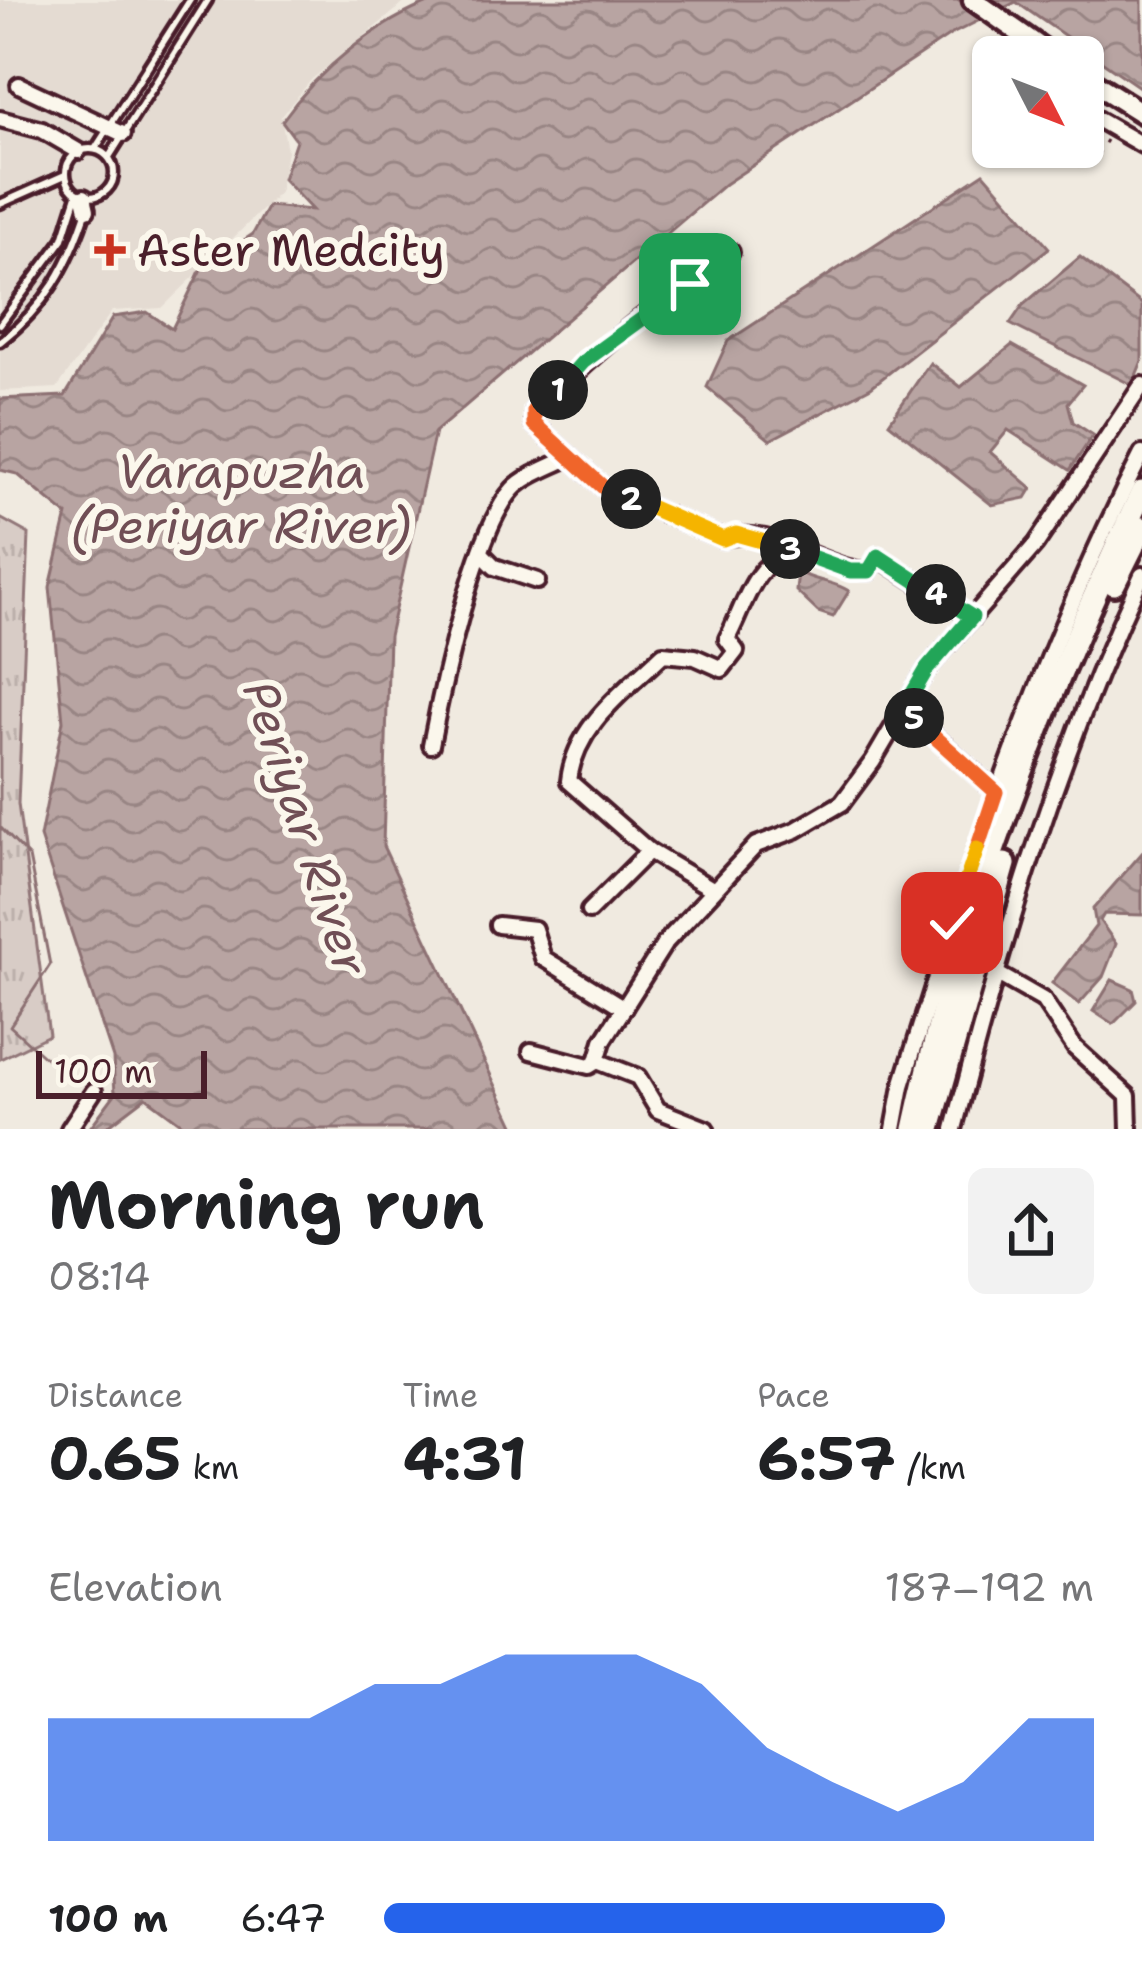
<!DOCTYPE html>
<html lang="en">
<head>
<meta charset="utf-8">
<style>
	body { margin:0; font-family:"Shantell Sans",sans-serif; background:#f2f2f2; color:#202124; height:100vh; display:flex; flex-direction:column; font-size:45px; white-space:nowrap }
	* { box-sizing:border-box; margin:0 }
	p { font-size:39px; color:#757577 }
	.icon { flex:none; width:66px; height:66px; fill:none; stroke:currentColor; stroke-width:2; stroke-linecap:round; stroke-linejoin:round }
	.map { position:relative; height:1129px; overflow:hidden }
	.side { display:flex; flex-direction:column; background:#fff; flex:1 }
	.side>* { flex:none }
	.needle { width:78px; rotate:132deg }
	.fabs { position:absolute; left:972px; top:36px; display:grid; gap:24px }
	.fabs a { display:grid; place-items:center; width:132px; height:132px; border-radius:18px; background:#fff; box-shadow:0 3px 9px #0004; font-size:60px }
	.scale { position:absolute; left:36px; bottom:30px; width:171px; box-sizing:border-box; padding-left:12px; border:6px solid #4a1f2b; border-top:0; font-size:33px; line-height:42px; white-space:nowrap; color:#4a1f2b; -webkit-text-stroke:9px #fbf7ec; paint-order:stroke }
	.pin { position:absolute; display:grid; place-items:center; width:102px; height:102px; color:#fff; margin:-51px; border-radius:24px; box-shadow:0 6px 18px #0006 }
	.km { position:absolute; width:60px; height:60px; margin:-30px; border-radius:50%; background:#222; color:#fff; font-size:33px; line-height:60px; text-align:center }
	.round { display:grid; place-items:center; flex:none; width:126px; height:126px; border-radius:18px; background:#f2f2f2 }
	.summary { display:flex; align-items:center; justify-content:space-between; height:204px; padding:0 48px }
	h1 { font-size:66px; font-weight:700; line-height:90px }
	.figures { display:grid; grid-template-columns:repeat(3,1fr); gap:18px; height:204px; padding:12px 48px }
	.figures div { display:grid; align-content:center }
	.figures b { font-size:60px; font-weight:700 }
	.figures small { font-size:33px; font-weight:400 }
	.figures p { font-size:33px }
	.chart { height:336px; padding:24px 48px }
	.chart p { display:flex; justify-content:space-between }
	.chart svg { width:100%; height:216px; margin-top:12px; fill:#2563eb; opacity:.7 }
	ul { padding:0 48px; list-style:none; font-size:39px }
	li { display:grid; grid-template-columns:192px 144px 1fr; align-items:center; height:90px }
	li i { height:30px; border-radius:15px; background:#2563eb }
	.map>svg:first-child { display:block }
	.built { fill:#e4dbd2 }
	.grass { fill:url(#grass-tufts); stroke:#917678; stroke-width:3 }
	.water { fill:url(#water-waves); stroke:#8c6f72; stroke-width:3 }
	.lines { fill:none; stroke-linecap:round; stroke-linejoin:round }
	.stream { stroke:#8c6f72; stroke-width:3 }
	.service-casing { stroke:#4a1f2b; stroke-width:15 }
	.minor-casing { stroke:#4a1f2b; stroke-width:22 }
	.secondary-casing { stroke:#4a1f2b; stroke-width:27 }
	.trunk-casing { stroke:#4a1f2b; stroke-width:30 }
	.path { stroke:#4a1f2b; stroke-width:3; stroke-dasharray:9 9; stroke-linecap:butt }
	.service { stroke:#fbf7ec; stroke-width:6 }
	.minor { stroke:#fbf7ec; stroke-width:14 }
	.secondary { stroke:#fbf7ec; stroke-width:18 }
	.trunk { stroke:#fbf7ec; stroke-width:21 }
	.split-1-casing { stroke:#fff; stroke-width:24 }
	.split-2-casing { stroke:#fff; stroke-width:24 }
	.split-3-casing { stroke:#fff; stroke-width:24 }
	.split-4-casing { stroke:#fff; stroke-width:24 }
	.split-5-casing { stroke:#fff; stroke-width:24 }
	.split-6-casing { stroke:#fff; stroke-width:24 }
	.split-7-casing { stroke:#fff; stroke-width:24 }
	.split-1 { stroke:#22a559; stroke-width:15 }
	.split-2 { stroke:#f0652b; stroke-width:15 }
	.split-3 { stroke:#f5b400; stroke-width:15 }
	.split-4 { stroke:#22a559; stroke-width:15 }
	.split-5 { stroke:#22a559; stroke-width:15 }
	.split-6 { stroke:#f0652b; stroke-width:15 }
	.split-7 { stroke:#f5b400; stroke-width:15 }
	.poi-dot { fill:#c8321e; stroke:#fbf7ec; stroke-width:4.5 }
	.labels { text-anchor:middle; stroke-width:12; stroke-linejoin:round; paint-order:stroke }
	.poi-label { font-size:45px; fill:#4a1f2b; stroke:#fbf7ec; text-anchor:start }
	.water-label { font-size:48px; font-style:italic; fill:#704e55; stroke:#fbf7ec }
</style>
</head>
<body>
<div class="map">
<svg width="1142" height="1129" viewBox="0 0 1142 1129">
	<defs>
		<pattern id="grass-tufts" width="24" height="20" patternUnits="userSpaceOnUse" patternTransform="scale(3)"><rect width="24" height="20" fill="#d8ccc6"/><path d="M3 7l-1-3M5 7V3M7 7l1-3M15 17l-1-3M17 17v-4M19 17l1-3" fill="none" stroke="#bbafaa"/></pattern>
		<pattern id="water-waves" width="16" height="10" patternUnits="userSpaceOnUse" patternTransform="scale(3)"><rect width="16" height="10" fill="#b8a4a2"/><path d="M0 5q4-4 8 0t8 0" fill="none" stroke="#988584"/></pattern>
	</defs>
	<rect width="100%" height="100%" fill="#f0eae0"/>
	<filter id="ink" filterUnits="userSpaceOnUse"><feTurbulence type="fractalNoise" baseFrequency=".00833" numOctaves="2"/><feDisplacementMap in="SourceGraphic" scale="24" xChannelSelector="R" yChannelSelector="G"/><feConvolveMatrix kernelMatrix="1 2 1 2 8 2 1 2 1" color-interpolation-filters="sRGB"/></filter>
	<g filter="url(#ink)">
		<!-- built -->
		<polygon class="built" points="0,0 408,0 312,79 281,116 287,151 279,193 162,308 112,311 57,388 0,391"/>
		<!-- grass -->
		<polygon class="grass" points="0,518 29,534 18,804 49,1035 0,1059"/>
		<!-- water -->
		<g class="water">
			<path d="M 436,0 L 1142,0 L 1142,89 L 1016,2 L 950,35 L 725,184 L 435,432 L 389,636 L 383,846 L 516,1129 L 189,1129 L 146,1097 L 104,1129 L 89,1129 L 115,1094 L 113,1058 L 40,837 L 63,721 L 50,587 L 67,515 L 17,474 L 0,470 L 0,399 L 65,396 L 113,317 L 147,312 L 172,329 L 201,269 L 253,234 L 268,206 L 312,210 L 283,179 L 296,140 L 282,121 C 319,69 376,22 436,0 Z"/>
			<polygon points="984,173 1049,248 871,387 770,440 707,387 728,341"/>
			<polygon points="1080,257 1142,304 1142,361 1132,385 1010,324 1023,305"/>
			<polygon points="1012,345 1083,385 1068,403 1073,422 1093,435 1070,470 1008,430 990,452 1032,488 1026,498 992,505 889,423 930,363 961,387"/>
			<path d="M 798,571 C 813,582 832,580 849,591 L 833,617 L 818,612 L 796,591 Z"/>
			<polygon points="1142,853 1142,915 1104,914 1100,921 1116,944 1103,977 1079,1004 1052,983 1096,926 1093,909"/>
			<polygon points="1112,980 1133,989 1136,1001 1113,1024 1093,1011"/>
		</g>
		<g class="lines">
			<!-- stream -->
			<polyline class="stream" points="0,827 29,857 50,965 10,1026 49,1061"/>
			<!-- service casing -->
			<g class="service-casing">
				<g id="service">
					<circle cx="90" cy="173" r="24"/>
					<polyline points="95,149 190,0"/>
					<polyline points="109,157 208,0"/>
					<polyline points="0,204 65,175"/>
					<polyline points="0,324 63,239 77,195"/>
					<path d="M 0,342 C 46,306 68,267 86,213"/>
				</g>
			</g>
			<!-- minor casing -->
			<g class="minor-casing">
				<g id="minor">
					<polyline points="19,85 123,134"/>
					<polyline points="1083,111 1142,145"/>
					<polyline points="0,119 42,130 78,151"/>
					<polyline points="84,197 87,210"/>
					<path d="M 731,252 L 718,263 L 717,276 C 652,294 586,368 534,410 L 534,424 L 603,487 L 723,539 C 768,522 824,570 869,571 L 878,557 L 972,618"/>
					<polyline points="483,555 495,567 537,581"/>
					<polyline points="904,708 996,792"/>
					<path d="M 431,745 C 442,687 475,530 513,489 C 526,475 553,466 570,457"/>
					<path d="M 714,890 L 649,851 L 569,781 C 575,725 625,691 663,654 L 695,657 L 722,669 L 736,651 L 727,639 C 746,603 752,564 793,550"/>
					<polyline points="589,911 649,851"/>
					<polyline points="498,925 534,929 543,958 624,1008"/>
					<polyline points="994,972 1043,1000 1075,1048 1128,1096 1129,1129"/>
					<polyline points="531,1051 589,1066 597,1061"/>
					<polyline points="69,1129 94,1091"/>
					<polyline points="706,1129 658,1110 638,1077 597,1061 603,1041 665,943 756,845 796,830 842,803 873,761 927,669 1036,544 1142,385"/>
					<path d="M 894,1129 L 902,1086 C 969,869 1038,656 1142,454"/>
					<path d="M 954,1129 C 1004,935 1057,757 1142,575"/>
				</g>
			</g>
			<!-- secondary casing -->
			<g class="secondary-casing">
				<g id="secondary">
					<polyline points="973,0 1054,57"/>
					<polyline points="1083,76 1142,113"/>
				</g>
			</g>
			<!-- trunk casing -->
			<g class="trunk-casing">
				<g id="trunk">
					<polyline points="1114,584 1142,528"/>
					<path d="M 914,1129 C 962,908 1045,696 1142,492"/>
					<polyline points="930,1129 1005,864"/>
				</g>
			</g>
			<!-- path -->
			<polyline class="path" points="1078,166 1096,157 1106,140"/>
			<!-- service -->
			<use href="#service" class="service"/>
			<!-- minor -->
			<use href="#minor" class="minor"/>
			<!-- secondary -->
			<use href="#secondary" class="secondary"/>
			<!-- trunk -->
			<use href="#trunk" class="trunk"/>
		</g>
	</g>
	<g class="lines" filter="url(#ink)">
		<!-- split-1 casing -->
		<g class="split-1-casing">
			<polyline id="split-1" points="558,390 583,362 690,284"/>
		</g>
		<!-- split-2 casing -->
		<g class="split-2-casing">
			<polyline id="split-2" points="558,390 534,410 534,424 603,487 631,499"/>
		</g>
		<!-- split-3 casing -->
		<g class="split-3-casing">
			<polyline id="split-3" points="631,499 723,539 736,534 790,549"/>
		</g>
		<!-- split-4 casing -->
		<g class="split-4-casing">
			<polyline id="split-4" points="790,549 850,571 869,571 878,556 936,594"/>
		</g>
		<!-- split-5 casing -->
		<g class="split-5-casing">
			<polyline id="split-5" points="914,718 904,708 927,669 972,617 936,594"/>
		</g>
		<!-- split-6 casing -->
		<g class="split-6-casing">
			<polyline id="split-6" points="914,718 996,792 977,849"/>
		</g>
		<!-- split-7 casing -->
		<g class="split-7-casing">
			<polyline id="split-7" points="952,923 977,849"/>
		</g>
		<!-- split-1 -->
		<use href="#split-1" class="split-1"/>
		<!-- split-2 -->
		<use href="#split-2" class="split-2"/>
		<!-- split-3 -->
		<use href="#split-3" class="split-3"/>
		<!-- split-4 -->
		<use href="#split-4" class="split-4"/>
		<!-- split-5 -->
		<use href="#split-5" class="split-5"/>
		<!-- split-6 -->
		<use href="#split-6" class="split-6"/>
		<!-- split-7 -->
		<use href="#split-7" class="split-7"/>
	</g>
	<!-- markers -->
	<path class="poi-dot" d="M104 232h12v12h12v12h-12v12h-12v-12h-12v-12h12z"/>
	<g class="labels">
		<!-- poi labels -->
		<g class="poi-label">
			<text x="137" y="266">Aster Medcity</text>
		</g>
		<!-- water labels -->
		<g class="water-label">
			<text x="241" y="488">Varapuzha<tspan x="241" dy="55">(Periyar River)</tspan></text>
			<text transform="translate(306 828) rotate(72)" y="17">Periyar River</text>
		</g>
	</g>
</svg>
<div class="fabs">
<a><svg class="needle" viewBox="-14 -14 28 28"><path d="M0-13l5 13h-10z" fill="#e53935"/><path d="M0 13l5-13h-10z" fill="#757577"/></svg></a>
</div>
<div class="scale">100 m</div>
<div class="pin" style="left:690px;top:284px;background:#1e9e55"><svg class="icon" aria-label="arrive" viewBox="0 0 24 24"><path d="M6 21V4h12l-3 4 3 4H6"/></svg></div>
<div class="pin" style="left:952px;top:923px;background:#d93025"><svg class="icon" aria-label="check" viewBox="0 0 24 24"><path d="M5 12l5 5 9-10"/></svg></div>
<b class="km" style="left:558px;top:390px">1</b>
<b class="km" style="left:631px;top:499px">2</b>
<b class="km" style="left:790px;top:549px">3</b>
<b class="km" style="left:936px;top:594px">4</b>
<b class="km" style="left:914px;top:718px">5</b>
</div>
<section class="side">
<div class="summary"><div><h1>Morning run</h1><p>08:14</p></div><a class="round"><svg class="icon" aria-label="share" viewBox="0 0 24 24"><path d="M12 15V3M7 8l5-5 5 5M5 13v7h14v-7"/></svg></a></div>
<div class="figures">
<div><p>Distance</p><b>0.65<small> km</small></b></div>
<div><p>Time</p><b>4:31</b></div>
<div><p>Pace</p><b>6:57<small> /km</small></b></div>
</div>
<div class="chart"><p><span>Elevation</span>187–192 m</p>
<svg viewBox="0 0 160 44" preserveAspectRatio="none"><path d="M0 44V19L10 19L20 19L30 19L40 19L50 12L60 12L70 6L80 6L90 6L100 12L110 25L120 32L130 38L140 32L150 19L160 19V44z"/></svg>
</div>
<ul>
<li><b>100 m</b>6:47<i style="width:79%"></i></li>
</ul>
</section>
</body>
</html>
